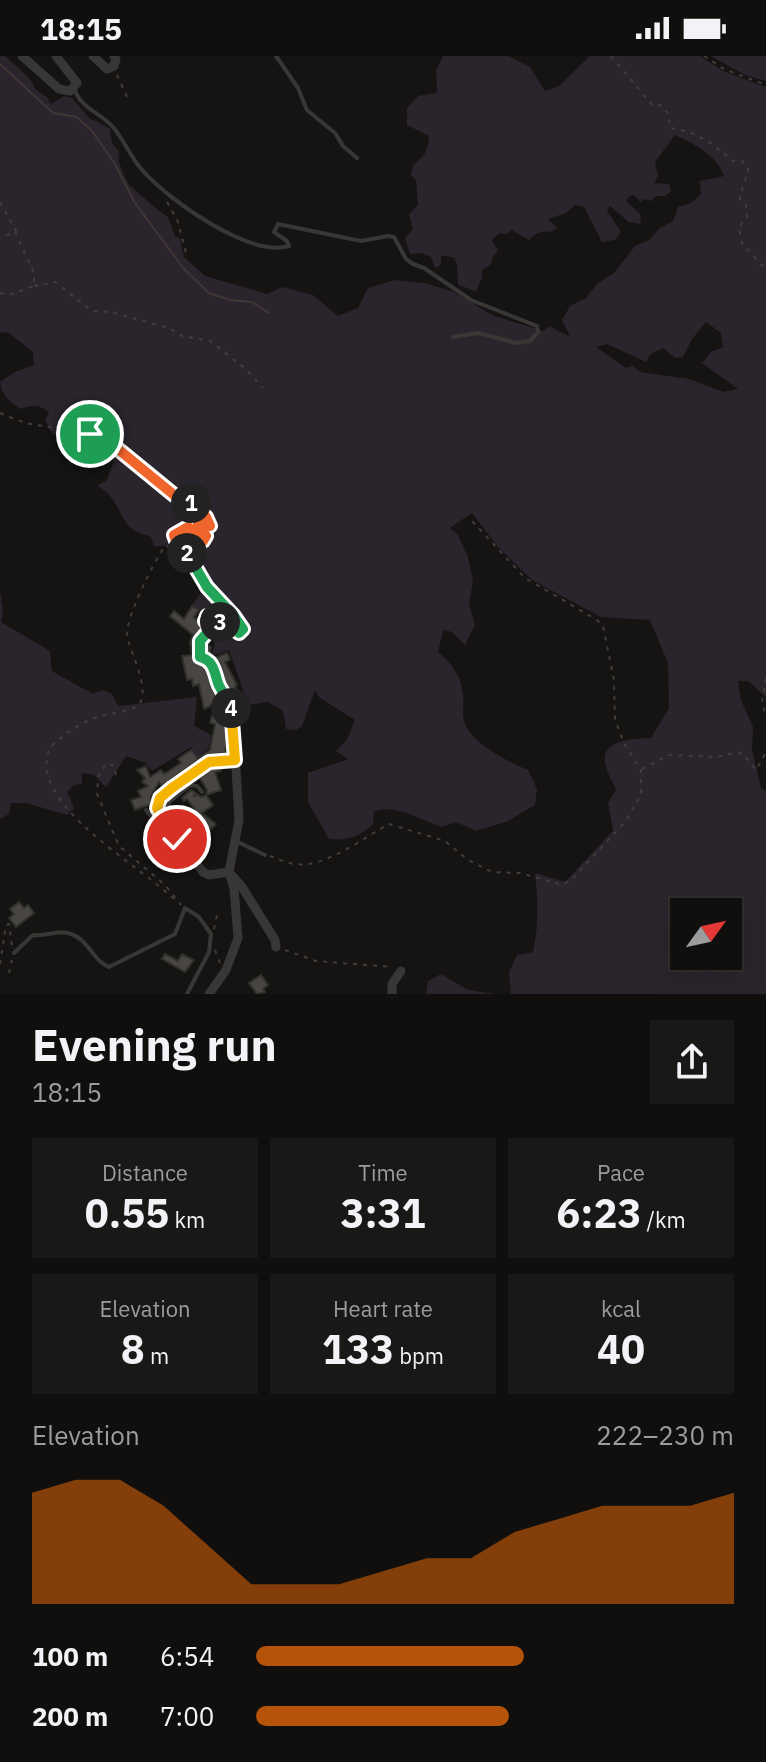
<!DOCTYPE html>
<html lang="en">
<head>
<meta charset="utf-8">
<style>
	body { margin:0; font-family:"IBM Plex Sans",sans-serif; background:#191817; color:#f1f3f6; height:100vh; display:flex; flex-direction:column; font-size:30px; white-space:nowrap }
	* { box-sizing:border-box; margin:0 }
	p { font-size:26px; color:#9c9c9e }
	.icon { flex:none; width:44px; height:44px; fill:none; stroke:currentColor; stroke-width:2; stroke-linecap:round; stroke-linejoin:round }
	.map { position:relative; height:938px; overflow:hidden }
	.panel { display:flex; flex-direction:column; background:#100f0e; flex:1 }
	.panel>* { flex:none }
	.needle { width:52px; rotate:57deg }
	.fabs { position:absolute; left:670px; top:842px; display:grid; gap:16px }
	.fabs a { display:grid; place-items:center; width:72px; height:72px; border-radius:0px; background:#100f0e; box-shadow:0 8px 32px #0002,0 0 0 2px #302f2e; font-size:40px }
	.pin { position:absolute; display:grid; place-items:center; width:68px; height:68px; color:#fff; margin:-34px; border:4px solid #fff; border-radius:50%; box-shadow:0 2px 8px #0007 }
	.km { position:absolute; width:40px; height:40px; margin:-20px; border-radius:50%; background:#222; color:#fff; font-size:22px; line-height:40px; text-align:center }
	.round { display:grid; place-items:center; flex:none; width:84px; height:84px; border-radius:0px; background:#191817 }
	.head { display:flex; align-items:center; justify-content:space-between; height:136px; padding:0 32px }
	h1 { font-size:44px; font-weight:800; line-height:60px }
	.metrics { display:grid; grid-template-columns:repeat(3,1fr); gap:12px; height:136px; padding:8px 32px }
	.metrics div { display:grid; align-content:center; border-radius:0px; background:#191817; text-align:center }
	.metrics b { font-size:40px; font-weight:800 }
	.metrics small { font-size:22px; font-weight:400 }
	.metrics p { font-size:22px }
	.chart { height:224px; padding:16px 32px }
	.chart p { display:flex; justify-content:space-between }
	.chart svg { width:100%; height:144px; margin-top:8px; fill:#b45309; opacity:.7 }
	ul { padding:0 32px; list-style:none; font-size:26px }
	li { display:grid; grid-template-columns:128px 96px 1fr; align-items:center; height:60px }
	li i { height:20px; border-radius:10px; background:#b45309 }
	.status { display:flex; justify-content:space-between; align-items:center; height:56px; padding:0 40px; background:#100f0e; direction:ltr }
	.status svg { height:22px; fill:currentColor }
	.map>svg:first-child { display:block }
	.green { fill:#2a242c; fill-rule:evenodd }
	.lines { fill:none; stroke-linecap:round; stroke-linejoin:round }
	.stream { stroke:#423634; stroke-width:2 }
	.building { fill:#484542; stroke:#30302d; stroke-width:2 }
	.path { stroke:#403d3b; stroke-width:2; stroke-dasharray:4 6; stroke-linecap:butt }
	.lane { stroke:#393735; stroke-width:4 }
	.street { stroke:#393735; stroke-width:9 }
	.split-1-casing { stroke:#fff; stroke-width:16 }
	.split-2-casing { stroke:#fff; stroke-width:16 }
	.split-3-casing { stroke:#fff; stroke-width:16 }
	.split-4-casing { stroke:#fff; stroke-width:16 }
	.split-5-casing { stroke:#fff; stroke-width:16 }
	.split-6-casing { stroke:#fff; stroke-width:16 }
	.split-1 { stroke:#f0652b; stroke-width:10 }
	.split-2 { stroke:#f0652b; stroke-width:10 }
	.split-3 { stroke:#22a559; stroke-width:10 }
	.split-4 { stroke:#22a559; stroke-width:10 }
	.split-5 { stroke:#f5b400; stroke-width:10 }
	.split-6 { stroke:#f5b400; stroke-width:10 }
</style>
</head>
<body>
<div class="status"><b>18:15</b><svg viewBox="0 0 49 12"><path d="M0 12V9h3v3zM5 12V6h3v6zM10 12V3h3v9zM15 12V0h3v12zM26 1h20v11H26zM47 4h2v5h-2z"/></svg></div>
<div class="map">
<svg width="766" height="938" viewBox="0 0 766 938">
	<rect width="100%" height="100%" fill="#151413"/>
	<!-- green -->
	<g class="green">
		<path d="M 0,0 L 5,0 L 30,23 L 36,34 L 47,41 L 51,48 L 64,40 L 72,42 L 90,63 L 97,65 L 110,73 L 112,88 L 119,95 C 117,105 123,118 128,127 C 130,131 164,159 168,161 L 175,180 L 180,183 L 184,201 L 205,220 L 267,238 L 282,231 L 313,239 L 338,260 L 358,252 L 368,232 L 395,224 L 425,227 L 454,236 L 494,260 L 544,275 L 549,270 L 570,281 L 562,264 L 570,250 L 586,242 L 597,228 L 614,217 L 635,190 L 649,184 L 660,172 L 673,165 L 678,151 L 691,147 L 701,138 L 700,125 L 724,120 C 717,99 694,88 675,79 L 655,106 L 658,120 L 654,127 L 669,128 L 671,135 L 665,140 L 656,140 L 651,145 L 645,143 L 640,146 L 634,139 L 629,140 L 626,145 L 640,158 L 641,168 L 629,166 L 610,150 L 607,155 L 621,176 L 615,184 L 602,186 L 584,151 L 575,149 L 566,157 L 548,163 L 557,172 L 551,176 C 542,174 535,177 529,184 L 512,174 L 506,178 L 500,177 L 492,184 L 498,195 L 493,200 L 491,208 L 482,214 L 482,222 L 476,235 L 458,229 L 457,208 L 453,201 L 441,200 L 441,209 L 435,212 L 431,201 L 422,197 L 410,198 L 405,182 L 413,173 L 409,158 L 418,149 L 416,125 L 411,119 L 413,109 C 425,101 428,94 429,80 L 407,69 L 407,52 L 418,40 L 437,37 L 436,15 L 443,0 L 508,0 L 530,11 L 545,35 L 559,30 L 590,0 L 700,0 L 723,15 L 766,31 L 766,641 L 748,625 L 738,625 L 741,644 L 753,671 L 752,693 L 761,732 L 766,735 L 766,938 L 511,938 L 509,916 L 517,899 L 533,896 C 539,869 538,845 535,817 L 565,826 L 613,775 L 608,747 L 616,734 C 613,726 608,719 606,711 C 597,683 634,683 651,682 L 669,652 L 668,607 L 650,564 L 601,561 L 532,524 L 498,491 L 472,457 L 450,472 L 458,479 L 468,501 L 473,525 L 469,548 L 475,569 L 465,589 L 452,576 L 443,574 L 438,596 C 452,607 461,620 463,639 C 464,647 462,656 464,664 C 468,686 509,706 528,714 L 537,733 L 535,749 L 508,765 L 476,775 L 456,766 L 442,771 C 420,764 397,748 374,755 L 373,768 C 359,781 348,785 329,783 L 308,746 L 308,717 L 348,703 L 336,695 L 347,684 L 355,664 L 320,642 L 315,634 L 302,670 L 296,674 L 286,673 L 283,655 L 268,646 L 248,649 L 229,594 L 212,600 L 215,586 L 208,580 L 212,573 L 199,559 L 200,554 L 192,549 L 204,533 C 195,513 181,483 154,491 L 151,481 C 143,478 132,475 127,468 C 117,453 115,439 97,430 L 107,424 L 116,399 L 98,390 L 52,378 L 45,364 L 49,356 C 38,348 32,349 20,353 C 11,347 1,338 0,326 L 15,316 L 34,309 L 33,296 L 9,277 L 0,276 ZM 706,266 L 721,277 L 723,291 L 711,296 L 702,307 L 738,333 L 723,336 L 689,323 L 640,316 L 633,310 L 626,312 L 596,291 L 607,288 L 646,306 L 651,298 L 663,292 L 675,302 L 683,301 L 692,283 ZM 684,856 L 728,856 L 728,900 L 684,900 Z"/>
		<polygon points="711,0 766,0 766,25 745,19"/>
		<polygon points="0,535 3,556 1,566 50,595 52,615 93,638 103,634 112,638 118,650 197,641 194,670 211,679 209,692 197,701 191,691 152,715 146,707 126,700 106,731 94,719 82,717 82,728 74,729 67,736 74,752 67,759 26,747 11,747 9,758 0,763"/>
		<polygon points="441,918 468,934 495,938 426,938 428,925"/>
	</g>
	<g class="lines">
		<!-- stream -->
		<polyline class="stream" points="0,8 53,57 77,61 92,75 115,108 135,147 184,213 209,237 230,244 252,246 269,257"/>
	</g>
	<!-- building -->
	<g class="building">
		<polygon points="192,550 199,554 194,561 214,580 207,589 211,591 206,610 211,631 220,645 204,653 199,628 193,630 192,623 187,624 182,600 192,599 190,586 193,579 170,560 174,555 184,563"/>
		<polygon points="227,597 230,604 225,606 237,629 235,631 238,635 233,638 225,626 220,606 215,602"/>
		<polygon points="223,653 227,684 225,697 205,699 162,730 159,726 151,740 151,748 135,754 131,744 141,741 138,735 148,730 142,726 145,722 137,714 146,710 150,721 161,714 164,718 181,707 178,703 186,697 192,694 197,702 210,694 215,668 210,667 214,654"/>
		<polygon points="212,713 221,713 221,715 215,716 221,734 206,739 213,749 202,757 216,768 208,776 202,770 204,768 187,743 184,745 182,742 191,734 196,737 193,741 197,738 201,741 206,739 207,734 200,722"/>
		<polygon points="19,846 24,852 28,849 34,857 16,871 9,862 14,858 10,853"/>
		<polygon points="165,898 178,905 182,898 194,904 185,916 162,903"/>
		<polygon points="261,919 268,929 263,933 265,936 257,938 249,927"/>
	</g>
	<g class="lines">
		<!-- path -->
		<g class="path">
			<path d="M 611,0 L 653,50 L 660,49 L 668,57 L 670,72 C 696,75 713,87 732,105 L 741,104 L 748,111 C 748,123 741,131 740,143 L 746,148 L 747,161 L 739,171 L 742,187 L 766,214"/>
			<polyline points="704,0 724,13 766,29"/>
			<polyline points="117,19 128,43"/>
			<polyline points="0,146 16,175 0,182"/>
			<polyline points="167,146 178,166 186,197"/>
			<polyline points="34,230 55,226 92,255 111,256 169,272 182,280 210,285 247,314 263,332"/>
			<polyline points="0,237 9,239 34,230 34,217 15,176"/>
			<polyline points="0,357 25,367 90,378 113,389 174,439 199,453 210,470 202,467 198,468 206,480 203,485 188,471 174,479 177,489"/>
			<polyline points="766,622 762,646 766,661"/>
			<polyline points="642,713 669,699 718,701 736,696 744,699 756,714 766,696"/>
			<polyline points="116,719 114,710 106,707 98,722 97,738 119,790 165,829 181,849"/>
			<path d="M 270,800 C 278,803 286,807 295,808 C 323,813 365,781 389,768 L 445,785 L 468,804 L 492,816 L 520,817 L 563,829 L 574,821 L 625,766 L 641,739 L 641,714 L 624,687 L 615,664 L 614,624 L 603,570 L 597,564 L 525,522 L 471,464"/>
			<path d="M 174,843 C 140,811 59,765 47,717 C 45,710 48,700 49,692 C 65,677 80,666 101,660 C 111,657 128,656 137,650 C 153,638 130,596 127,580 C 125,563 154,505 165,490 L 183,492 L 207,531 L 234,560 L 243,573 L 239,577 L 230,569 L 207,560 L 205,565 L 211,572 L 200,585 L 200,601 L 207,603"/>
			<polyline points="214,873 218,854"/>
			<polyline points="215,894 220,907"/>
			<polyline points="285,894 316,905 392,911"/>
			<polyline points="0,908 6,869 9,868 12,890"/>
			<polyline points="9,917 12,904"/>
		</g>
		<!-- lane -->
		<g class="lane">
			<polyline points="276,0 298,32 307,54 335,77 343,90 357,102"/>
			<path d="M 74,32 C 81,53 98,55 112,70 C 124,83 131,103 144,116 C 169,144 250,202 289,190 L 287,185 L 274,176 L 278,168 L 361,185 L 388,180 L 394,181 L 406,203 L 413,208 L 424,212 L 471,244 L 537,270 L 538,276 L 530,285 L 516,287 L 478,277 L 453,281"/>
			<polyline points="146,754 153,763 159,761"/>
			<polyline points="238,786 265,799"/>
			<polyline points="185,789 168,747 190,729 197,730 202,736"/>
			<path d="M 14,897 L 33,879 C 46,881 58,873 71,878 C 88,883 94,906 109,911 L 175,878 L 185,852 L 199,861 L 211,878 L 209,896 L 187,938"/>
		</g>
		<!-- street -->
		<g class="street">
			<polyline points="22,0 59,33 70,35 77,27 56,0"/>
			<polyline points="93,0 107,13 114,10 116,3 114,0"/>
			<polyline points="235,704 209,706 163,738 157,752 161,761 203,816 209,819 229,816 242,831 275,884 276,891"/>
			<polyline points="209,938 226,914 238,882 234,832 229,816 239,764 233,661 229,645 218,629 213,609"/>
			<polyline points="392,938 392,928 401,915"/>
		</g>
	</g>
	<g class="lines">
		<!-- split-1 casing -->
		<g class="split-1-casing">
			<polyline id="split-1" points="90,378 113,389 174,439 191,447"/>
		</g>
		<!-- split-2 casing -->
		<g class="split-2-casing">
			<polyline id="split-2" points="187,497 178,490 174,479 188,471 203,485 206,480 198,468 202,467 210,470 206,461 191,447"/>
		</g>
		<!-- split-3 casing -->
		<g class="split-3-casing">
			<polyline id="split-3" points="187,497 207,531 234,560 243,573 239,577 230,569 220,566"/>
		</g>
		<!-- split-4 casing -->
		<g class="split-4-casing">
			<path id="split-4" d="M 220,566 L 207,560 L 205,565 L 211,572 L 200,585 L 200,601 C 214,605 214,615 218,627 C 221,636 229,642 231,652"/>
		</g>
		<!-- split-5 casing -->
		<g class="split-5-casing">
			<polyline id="split-5" points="172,732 209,706 235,704 231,652"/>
		</g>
		<!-- split-6 casing -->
		<g class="split-6-casing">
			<polyline id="split-6" points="172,732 160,742 157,752 177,783"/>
		</g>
		<!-- split-1 -->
		<use href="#split-1" class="split-1"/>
		<!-- split-2 -->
		<use href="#split-2" class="split-2"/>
		<!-- split-3 -->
		<use href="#split-3" class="split-3"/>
		<!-- split-4 -->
		<use href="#split-4" class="split-4"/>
		<!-- split-5 -->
		<use href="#split-5" class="split-5"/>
		<!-- split-6 -->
		<use href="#split-6" class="split-6"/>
	</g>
</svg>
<div class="fabs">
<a><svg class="needle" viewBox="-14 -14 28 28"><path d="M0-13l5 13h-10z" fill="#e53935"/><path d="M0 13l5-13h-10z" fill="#9c9c9e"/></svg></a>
</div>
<div class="pin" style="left:90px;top:378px;background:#1e9e55"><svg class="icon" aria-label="arrive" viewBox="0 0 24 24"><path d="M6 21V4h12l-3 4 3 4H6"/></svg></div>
<div class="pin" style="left:177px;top:783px;background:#d93025"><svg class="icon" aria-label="check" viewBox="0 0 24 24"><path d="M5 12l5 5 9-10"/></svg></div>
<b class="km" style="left:191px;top:447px">1</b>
<b class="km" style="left:187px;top:497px">2</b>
<b class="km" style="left:220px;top:566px">3</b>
<b class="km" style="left:231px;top:652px">4</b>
</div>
<section class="panel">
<div class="head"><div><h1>Evening run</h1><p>18:15</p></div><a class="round"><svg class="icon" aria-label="share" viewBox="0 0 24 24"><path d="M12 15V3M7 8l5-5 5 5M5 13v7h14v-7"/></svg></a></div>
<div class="metrics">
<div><p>Distance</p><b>0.55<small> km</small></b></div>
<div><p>Time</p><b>3:31</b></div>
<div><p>Pace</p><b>6:23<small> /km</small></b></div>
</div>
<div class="metrics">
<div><p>Elevation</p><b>8<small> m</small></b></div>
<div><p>Heart rate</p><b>133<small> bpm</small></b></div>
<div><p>kcal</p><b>40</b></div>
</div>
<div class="chart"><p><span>Elevation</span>222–230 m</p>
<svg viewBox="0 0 160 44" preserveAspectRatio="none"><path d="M0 44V10L10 6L20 6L30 14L40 26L50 38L60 38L70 38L80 34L90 30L100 30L110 22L120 18L130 14L140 14L150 14L160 10V44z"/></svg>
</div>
<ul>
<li><b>100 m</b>6:54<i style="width:56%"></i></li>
<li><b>200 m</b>7:00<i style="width:53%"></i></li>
</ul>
</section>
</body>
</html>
